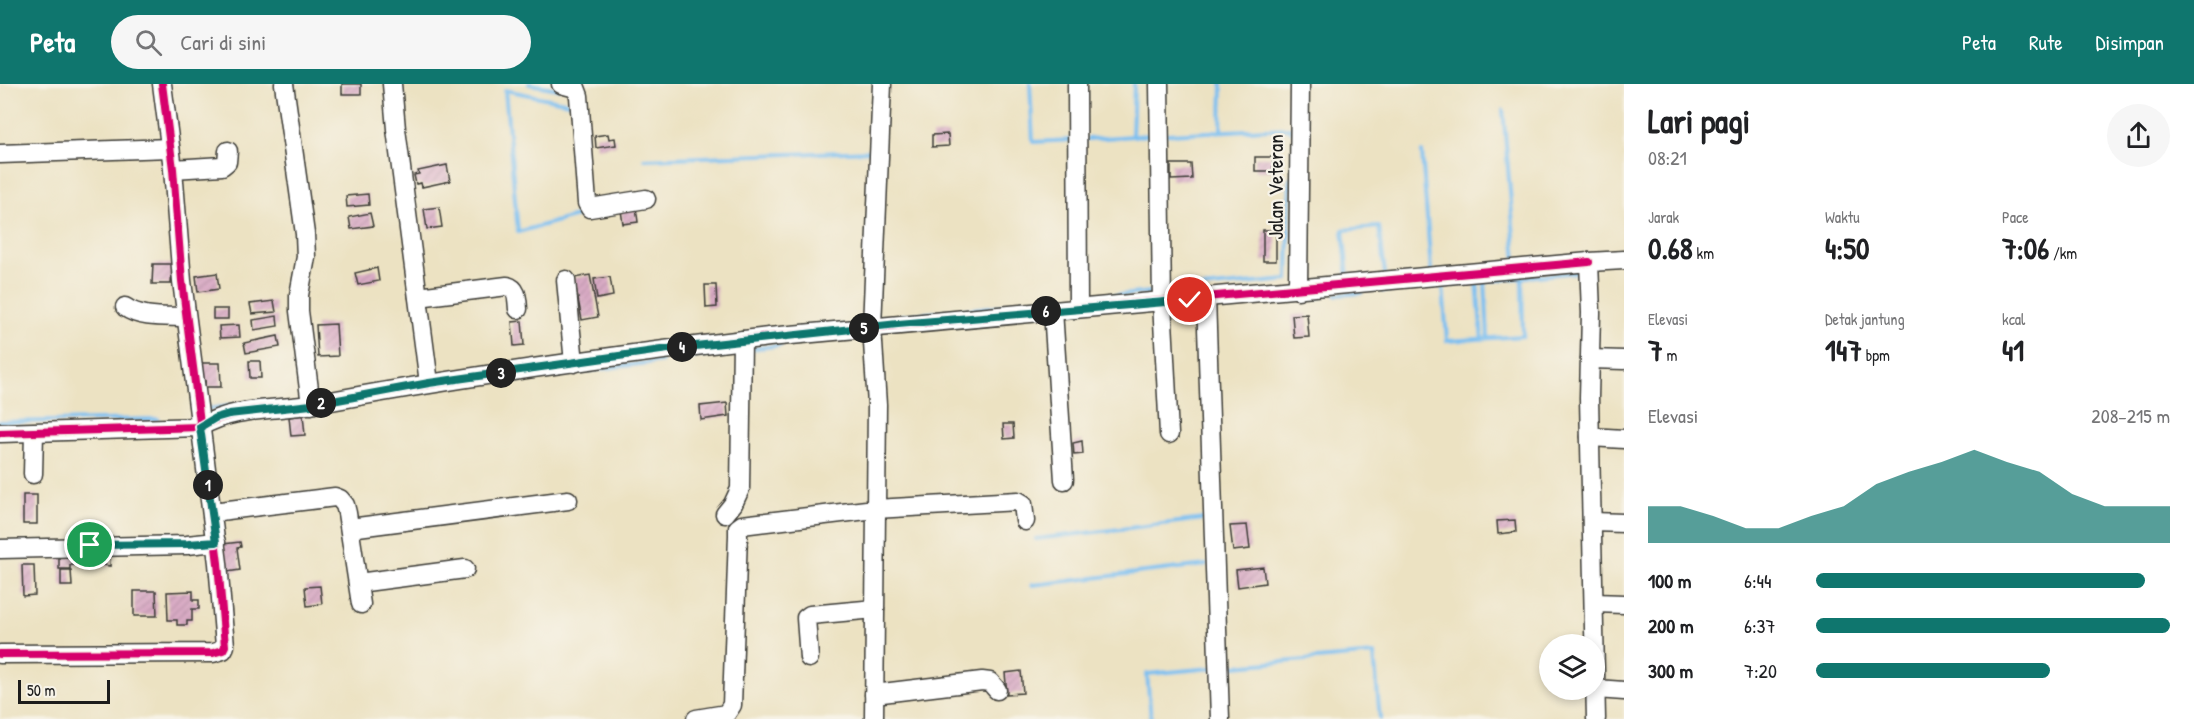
<!DOCTYPE html>
<html lang="id">
<head>
<meta charset="utf-8">
<style>
	body { margin:0; font-family:"Patrick Hand",sans-serif; background:#f6f6f6; color:#202124; height:100vh; display:flex; flex-direction:column; font-size:22px; white-space:nowrap }
	* { box-sizing:border-box; margin:0 }
	p { font-size:20px; color:#757577 }
	.icon { flex:none; width:33px; height:33px; fill:none; stroke:currentColor; stroke-width:2; stroke-linecap:round; stroke-linejoin:round }
	.map { position:relative; flex:1; overflow:hidden }
	.side { display:flex; flex-direction:column; background:#fff; width:570px }
	.side>* { flex:none }
	.controls { position:absolute; left:1539px; top:550px; display:grid; gap:12px }
	.controls a { display:grid; place-items:center; width:66px; height:66px; border-radius:50%; background:#fff; box-shadow:0 3px 9px #0003; font-size:30px }
	.scale { position:absolute; left:18px; bottom:15px; width:92px; box-sizing:border-box; padding-left:6px; border:3px solid #1c1c1c; border-top:0; font-size:16px; line-height:21px; white-space:nowrap; color:#1c1c1c; -webkit-text-stroke:4px #f7f3e8; paint-order:stroke }
	.pin { position:absolute; display:grid; place-items:center; width:51px; height:51px; color:#fff; margin:-26px; border:3px solid #fff; border-radius:50%; box-shadow:0 2px 6px #0007 }
	.km { position:absolute; width:30px; height:30px; margin:-15px; border-radius:50%; background:#222; color:#fff; font-size:16px; line-height:30px; text-align:center }
	.round { display:grid; place-items:center; flex:none; width:63px; height:63px; border-radius:32px; background:#f6f6f6 }
	.overview { display:flex; align-items:center; justify-content:space-between; height:102px; padding:0 24px }
	h1 { font-size:33px; font-weight:800; line-height:45px }
	.stats { display:grid; grid-template-columns:repeat(3,1fr); gap:9px; height:102px; padding:6px 24px }
	.stats div { display:grid; align-content:center }
	.stats b { font-size:30px; font-weight:800 }
	.stats small { font-size:16px; font-weight:400 }
	.stats p { font-size:16px }
	.chart { height:168px; padding:12px 24px }
	.chart p { display:flex; justify-content:space-between }
	.chart svg { width:100%; height:108px; margin-top:6px; fill:#0f766e; opacity:.7 }
	ul { padding:0 24px; list-style:none; font-size:20px }
	li { display:grid; grid-template-columns:96px 72px 1fr; align-items:center; height:45px }
	li i { height:15px; border-radius:8px; background:#0f766e }
	header { display:flex; align-items:center; gap:36px; box-sizing:border-box; height:84px; padding:0 30px; background:#0f766e; color:#fff }
	header strong { font-size:28px }
	nav { display:flex; gap:33px; margin-inline-start:auto; font-size:21px }
	.search { width:420px; height:54px; background:#f6f6f6; display:flex; align-items:center; gap:15px; box-sizing:border-box; padding:0 21px; border-radius:33px; color:#757577; font-size:22px }
	main { display:flex; flex:1; min-height:0 }
	.map>svg:first-child { display:block }
	.lines { fill:none; stroke-linecap:round; stroke-linejoin:round }
	.stream { stroke:#7abff1; stroke-width:4 }
	.building { fill:url(#building-hatch) }
	.minor-casing { stroke:#3b3a35; stroke-width:21 }
	.minor { stroke:#fff; stroke-width:18 }
	.cycleway-casing { stroke:#f7f3e8; stroke-width:11 }
	.cycleway { stroke:#d6006c; stroke-width:8 }
	.route-casing { stroke:#fff; stroke-width:12 }
	.route { stroke:#0f766e; stroke-width:8 }
	.labels { text-anchor:middle; stroke-width:4.5; stroke-linejoin:round; paint-order:stroke }
	.street-label { font-size:21px; fill:#1c1c1c; stroke:#f7f3e8 }
</style>
</head>
<body>
<header>
<strong>Peta</strong>
<div class="search"><svg class="icon" aria-label="search" viewBox="0 0 24 24"><circle cx="10" cy="10" r="6"/><path d="M15 15l6 6"/></svg>Cari di sini</div>
<nav><a>Peta</a><a>Rute</a><a>Disimpan</a></nav>
</header>
<main>
<div class="map">
<svg width="1624" height="635" viewBox="0 0 1624 635">
	<defs>
		<pattern id="building-hatch" width="6" height="6" patternUnits="userSpaceOnUse" patternTransform="scale(1.5)"><rect width="6" height="6" fill="#d9abc5"/><path d="M-1 1l2-2M0 6l6-6M5 7l2-2" fill="none" stroke="#ba93a9"/></pattern>
	</defs>
	<rect width="100%" height="100%" fill="#f7f3e8"/>
	<filter id="ink" filterUnits="userSpaceOnUse"><feTurbulence type="fractalNoise" baseFrequency=".0167" numOctaves="2"/><feDisplacementMap in="SourceGraphic" scale="12" xChannelSelector="R" yChannelSelector="G"/><feConvolveMatrix kernelMatrix="1 2 1 2 8 2 1 2 1" color-interpolation-filters="sRGB"/></filter>
	<filter id="wash" filterUnits="userSpaceOnUse"><feTurbulence type="fractalNoise" baseFrequency=".008" numOctaves="4" result="noise"/><feDisplacementMap in="SourceGraphic" scale="24" xChannelSelector="R" yChannelSelector="G"/><feGaussianBlur stdDeviation="1.35" result="paint"/><feColorMatrix in="noise" values="0 0 0 0 0 0 0 0 0 0 0 0 0 0 0 0 0 1.4 0 .05"/><feComposite in="paint" operator="in"/></filter>
	<g filter="url(#wash)">
		<rect width="100%" height="100%" fill="#ece2c2"/>
		<g class="lines">
			<!-- stream -->
			<g class="stream">
				<polyline points="529,0 558,5"/>
				<polyline points="1030,0 1033,58 1073,56"/>
				<polyline points="574,20 505,6 518,148 584,130 584,126"/>
				<polyline points="1503,26 1516,177"/>
				<polyline points="1221,47 1222,0"/>
				<polyline points="1167,50 1291,44 1291,47"/>
				<polyline points="1132,52 1134,0"/>
				<polyline points="1088,55 1150,51"/>
				<polyline points="1422,68 1431,187"/>
				<polyline points="644,75 873,67"/>
				<polyline points="1348,193 1343,146 1379,143 1385,190"/>
				<polyline points="1485,197 1488,254"/>
				<polyline points="1477,198 1482,255"/>
				<polyline points="1443,201 1447,257 1523,252 1522,194"/>
				<polyline points="1200,204 1288,196 1290,94"/>
				<polyline points="1168,207 1179,206"/>
				<polyline points="1382,207 1578,188"/>
				<polyline points="1336,211 1362,209"/>
				<polyline points="1089,214 1152,208"/>
				<polyline points="1216,221 1320,213"/>
				<polyline points="1176,225 1196,223"/>
				<polyline points="901,232 1073,215"/>
				<polyline points="752,265 781,261"/>
				<polyline points="683,274 732,267"/>
				<polyline points="515,296 662,277"/>
				<polyline points="208,325 231,322"/>
				<polyline points="0,338 158,335"/>
				<polyline points="1036,455 1204,435"/>
				<polyline points="1032,501 1206,481"/>
				<polyline points="1223,583 1374,570 1380,635"/>
				<polyline points="1151,635 1147,590 1212,584"/>
			</g>
		</g>
		<g id="blocks">
			<!-- building -->
			<g class="building">
				<rect x="342" y="0" width="19" height="10"/>
				<polygon points="608,50 609,55 615,54 616,61 596,64 595,52"/>
				<polygon points="948,50 949,62 932,63 932,51"/>
				<rect x="1255" y="73" width="18" height="14"/>
				<polygon points="1171,80 1191,80 1192,95 1171,96"/>
				<polygon points="447,81 450,97 422,103 421,99 416,100 414,91 419,90 418,87"/>
				<polygon points="368,110 369,121 347,123 346,112"/>
				<polygon points="439,123 442,143 427,145 424,125"/>
				<polygon points="636,123 638,138 623,140 621,126"/>
				<polygon points="370,129 373,142 351,145 349,133"/>
				<rect x="1263" y="146" width="13" height="31"/>
				<polygon points="153,180 172,180 171,200 152,200"/>
				<polygon points="377,184 379,197 358,201 355,189"/>
				<polygon points="217,189 219,205 198,208 196,192"/>
				<polygon points="590,191 598,233 582,236 574,194"/>
				<polygon points="610,193 613,212 597,215 594,195"/>
				<polygon points="705,201 716,201 717,223 706,224"/>
				<polygon points="274,217 276,228 252,230 250,220"/>
				<rect x="213" y="225" width="15" height="10"/>
				<polygon points="1307,230 1309,253 1294,254 1292,231"/>
				<polygon points="277,232 278,242 254,246 253,236"/>
				<polygon points="522,237 524,261 514,262 512,238"/>
				<polygon points="336,240 338,272 318,273 316,241"/>
				<polygon points="239,241 240,253 220,254 219,242"/>
				<polygon points="278,252 280,263 246,269 244,259"/>
				<polygon points="249,277 260,277 261,294 250,294"/>
				<polygon points="201,279 220,279 221,303 205,303 205,296 201,296"/>
				<polygon points="727,319 728,332 701,336 700,322"/>
				<polygon points="303,331 305,351 291,352 289,333"/>
				<polygon points="1003,340 1013,340 1014,354 1004,355"/>
				<polygon points="1082,357 1083,370 1074,371 1073,359"/>
				<rect x="23" y="411" width="14" height="29"/>
				<polygon points="1515,436 1516,448 1498,450 1497,437"/>
				<polygon points="1247,441 1250,465 1233,467 1230,442"/>
				<polygon points="240,458 241,463 237,464 240,486 227,488 223,460"/>
				<polygon points="99,464 111,465 110,482 98,480"/>
				<polygon points="59,465 77,471 76,481 70,481 70,485 59,485"/>
				<polygon points="22,481 34,481 35,511 23,512"/>
				<polygon points="1263,483 1265,499 1238,503 1236,486"/>
				<polygon points="61,486 71,486 72,502 61,502"/>
				<polygon points="320,502 322,520 307,522 305,503"/>
				<polygon points="134,507 156,507 157,532 134,532"/>
				<polygon points="193,507 193,516 199,516 199,525 192,525 192,537 187,537 187,541 177,541 177,536 168,536 167,508"/>
				<polygon points="1021,587 1023,609 1007,610 1005,589"/>
			</g>
		</g>
	</g>
	<g filter="url(#ink)">
		<use href="#blocks" fill-opacity="0" stroke="#3b3a35" stroke-width="1.5"/>
		<g class="lines">
			<!-- minor casing -->
			<g class="minor-casing">
				<g id="minor">
					<polyline points="284,0 305,150 306,173 299,211 299,227 311,321"/>
					<polyline points="392,0 396,45 429,299"/>
					<polyline points="561,0 576,4 579,12 587,119 590,124 646,115"/>
					<polyline points="1077,0 1078,224"/>
					<polyline points="1159,0 1162,218 1169,350"/>
					<polyline points="0,70 170,64"/>
					<polyline points="173,85 222,82 227,78 228,67"/>
					<polyline points="566,196 574,279"/>
					<polyline points="1298,206 1300,0"/>
					<path d="M 418,213 L 507,202 C 518,205 517,215 518,225"/>
					<polyline points="1206,214 1220,635"/>
					<path d="M 125,223 C 141,235 167,232 186,233"/>
					<polyline points="1053,226 1064,396"/>
					<polyline points="1590,275 1624,276"/>
					<path d="M 0,349 L 200,343 C 235,322 275,327 315,320 C 465,292 617,271 769,253 L 1589,178"/>
					<polyline points="1590,353 1624,355"/>
					<polyline points="33,390 34,349"/>
					<polyline points="212,428 335,413 340,415 345,421 347,429 361,520"/>
					<polyline points="725,430 733,420 740,405 742,256"/>
					<polyline points="1592,438 1624,439"/>
					<polyline points="350,444 568,416"/>
					<polyline points="0,465 187,461 216,458"/>
					<polyline points="358,499 465,485"/>
					<polyline points="1594,519 1624,520"/>
					<polyline points="0,570 213,569 223,566 225,562 218,479 182,197 173,85 162,0"/>
					<polyline points="809,574 806,534 810,531 875,525"/>
					<polyline points="1596,605 1624,607"/>
					<polyline points="874,610 982,597 990,598 997,606"/>
					<polyline points="696,635 726,630 732,621 738,451 738,444 742,441 875,425 1018,417 1023,420 1025,437"/>
					<polyline points="874,635 877,321 872,243 882,0"/>
					<polyline points="1596,635 1589,314 1591,229 1589,178 1624,176"/>
				</g>
			</g>
			<!-- minor -->
			<use href="#minor" class="minor"/>
			<!-- cycleway casing -->
			<g class="cycleway-casing">
				<g id="cycleway">
					<path d="M 0,349 L 200,343 C 235,322 275,327 315,320 C 465,292 617,271 769,253 L 1589,178"/>
					<polyline points="0,570 213,569 223,566 225,562 218,479 182,197 173,85 162,0"/>
				</g>
			</g>
			<!-- cycleway -->
			<use href="#cycleway" class="cycleway"/>
		</g>
	</g>
	<g class="lines" filter="url(#ink)">
		<!-- route casing -->
		<g class="route-casing">
			<polyline id="route" points="90,461 188,460 216,458 200,343 215,334 229,330 311,321 429,299 668,265 898,240 1190,216"/>
		</g>
		<!-- route -->
		<use href="#route" class="route"/>
	</g>
	<g class="labels">
		<!-- street labels -->
		<g class="street-label">
			<text transform="translate(1276 103) rotate(-90)" y="7">Jalan Veteran</text>
		</g>
	</g>
</svg>
<div class="controls">
<a><svg class="icon" aria-label="layers" viewBox="0 0 24 24"><path d="M12 4l9 5-9 5-9-5zM3 14l9 5 9-5"/></svg></a>
</div>
<div class="scale">50 m</div>
<div class="pin" style="left:90px;top:461px;background:#1e9e55"><svg class="icon" aria-label="arrive" viewBox="0 0 24 24"><path d="M6 21V4h12l-3 4 3 4H6"/></svg></div>
<div class="pin" style="left:1190px;top:216px;background:#d93025"><svg class="icon" aria-label="check" viewBox="0 0 24 24"><path d="M5 12l5 5 9-10"/></svg></div>
<b class="km" style="left:208px;top:401px">1</b>
<b class="km" style="left:321px;top:319px">2</b>
<b class="km" style="left:501px;top:289px">3</b>
<b class="km" style="left:682px;top:263px">4</b>
<b class="km" style="left:864px;top:244px">5</b>
<b class="km" style="left:1046px;top:227px">6</b>
</div>
<section class="side">
<div class="overview"><div><h1>Lari pagi</h1><p>08:21</p></div><a class="round"><svg class="icon" aria-label="share" viewBox="0 0 24 24"><path d="M12 15V3M7 8l5-5 5 5M5 13v7h14v-7"/></svg></a></div>
<div class="stats">
<div><p>Jarak</p><b>0.68<small> km</small></b></div>
<div><p>Waktu</p><b>4:50</b></div>
<div><p>Pace</p><b>7:06<small> /km</small></b></div>
</div>
<div class="stats">
<div><p>Elevasi</p><b>7<small> m</small></b></div>
<div><p>Detak jantung</p><b>147<small> bpm</small></b></div>
<div><p>kcal</p><b>41</b></div>
</div>
<div class="chart"><p><span>Elevasi</span>208–215 m</p>
<svg viewBox="0 0 160 44" preserveAspectRatio="none"><path d="M0 44V29L10 29L20 33L30 38L40 38L50 33L60 29L70 20L80 15L90 11L100 6L110 11L120 15L130 24L140 29L150 29L160 29V44z"/></svg>
</div>
<ul>
<li><b>100 m</b>6:44<i style="width:93%"></i></li>
<li><b>200 m</b>6:37<i style="width:100%"></i></li>
<li><b>300 m</b>7:20<i style="width:66%"></i></li>
</ul>
</section>
</main>
</body>
</html>
